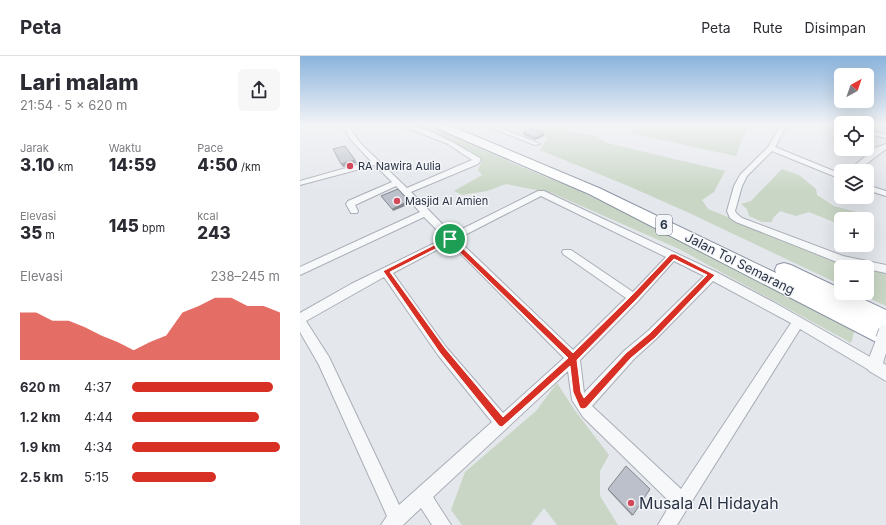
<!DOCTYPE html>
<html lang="id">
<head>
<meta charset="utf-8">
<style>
	body { margin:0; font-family:Inter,sans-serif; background:#f7f7f7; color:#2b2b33; height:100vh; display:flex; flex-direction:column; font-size:15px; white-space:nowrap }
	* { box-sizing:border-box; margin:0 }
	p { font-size:13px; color:#7c7c81 }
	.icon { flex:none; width:22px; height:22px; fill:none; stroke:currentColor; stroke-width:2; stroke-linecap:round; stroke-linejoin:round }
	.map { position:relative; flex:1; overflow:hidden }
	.panel { display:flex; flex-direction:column; background:#fff; width:300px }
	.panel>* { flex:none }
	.needle { width:26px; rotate:40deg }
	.buttons { position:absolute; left:534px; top:12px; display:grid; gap:8px }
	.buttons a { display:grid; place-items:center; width:40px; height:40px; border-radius:6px; background:#fff; box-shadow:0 4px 16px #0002; font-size:20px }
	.pin { position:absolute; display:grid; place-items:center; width:34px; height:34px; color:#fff; margin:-17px; border:2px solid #fff; border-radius:50%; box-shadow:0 1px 4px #0007 }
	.round { display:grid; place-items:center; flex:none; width:42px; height:42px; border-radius:6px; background:#f7f7f7 }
	.head { display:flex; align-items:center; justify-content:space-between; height:68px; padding:0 20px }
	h1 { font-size:22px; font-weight:800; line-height:30px }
	.stats { display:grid; grid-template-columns:repeat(3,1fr); gap:6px; height:68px; padding:4px 20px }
	.stats div { display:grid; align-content:center }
	.stats b { font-size:17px; font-weight:800 }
	.stats small { font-size:11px; font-weight:400 }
	.stats p { font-size:11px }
	.chart { height:112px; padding:8px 20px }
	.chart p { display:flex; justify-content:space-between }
	.chart svg { width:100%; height:72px; margin-top:4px; fill:#d93025; opacity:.7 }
	ul { padding:0 20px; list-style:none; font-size:13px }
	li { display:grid; grid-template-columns:64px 48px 1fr; align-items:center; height:30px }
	li i { height:10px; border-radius:5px; background:#d93025 }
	header { display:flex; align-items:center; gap:24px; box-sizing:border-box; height:56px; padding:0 20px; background:#fff; border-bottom:1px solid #e1e1e2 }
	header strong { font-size:19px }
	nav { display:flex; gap:22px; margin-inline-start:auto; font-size:14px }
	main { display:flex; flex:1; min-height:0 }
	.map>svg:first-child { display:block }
	.green { fill:#c9d6c5 }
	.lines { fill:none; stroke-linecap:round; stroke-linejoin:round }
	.minor-casing { stroke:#a9aeb7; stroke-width:2 }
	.tertiary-casing { stroke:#a9aeb7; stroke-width:2 }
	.motorway-casing { stroke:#8b94a3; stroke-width:2 }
	.minor { fill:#f7f8fa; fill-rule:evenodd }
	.tertiary { fill:#f7f8fa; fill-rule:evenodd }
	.motorway { fill:#fff; fill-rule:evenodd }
	.tertiary-bridge-casing { stroke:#a9aeb7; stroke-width:16; stroke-linecap:butt }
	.tertiary-bridge { stroke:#f7f8fa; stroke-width:14 }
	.wall { fill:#a1a5ae }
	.shaded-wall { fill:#83868d }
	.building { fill:#bbc0ca; stroke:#83868d }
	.route { fill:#d93025; stroke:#fff; fill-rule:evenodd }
	.poi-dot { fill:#d1495b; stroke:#f4f6f9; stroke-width:1.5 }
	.labels { text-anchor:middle; stroke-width:3; stroke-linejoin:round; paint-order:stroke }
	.far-poi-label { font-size:11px; fill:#2b3445; stroke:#f4f6f9; text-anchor:start }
	.shield { fill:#f4f6f9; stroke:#676e7b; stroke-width:1 }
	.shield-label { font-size:12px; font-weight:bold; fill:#2b3445 }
	.street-label { font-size:13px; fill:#2b3445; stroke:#f4f6f9 }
	.near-poi-label { font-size:16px; fill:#2b3445; stroke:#f4f6f9; text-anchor:start }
</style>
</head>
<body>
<header>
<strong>Peta</strong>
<nav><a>Peta</a><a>Rute</a><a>Disimpan</a></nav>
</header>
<main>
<section class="panel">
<div class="head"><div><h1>Lari malam</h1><p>21:54 · 5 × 620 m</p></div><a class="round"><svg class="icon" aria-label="share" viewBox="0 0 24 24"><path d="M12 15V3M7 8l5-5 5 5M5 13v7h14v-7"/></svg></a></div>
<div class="stats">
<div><p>Jarak</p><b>3.10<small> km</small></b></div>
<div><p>Waktu</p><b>14:59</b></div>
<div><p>Pace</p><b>4:50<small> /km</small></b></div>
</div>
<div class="stats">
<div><p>Elevasi</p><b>35<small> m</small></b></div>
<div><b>145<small> bpm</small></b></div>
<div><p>kcal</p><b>243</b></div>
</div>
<div class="chart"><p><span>Elevasi</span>238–245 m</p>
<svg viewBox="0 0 160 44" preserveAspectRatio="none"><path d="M0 44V15L10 15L20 20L30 20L40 24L50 29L60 33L70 38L80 33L90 29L100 15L110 11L120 6L130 6L140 11L150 11L160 15V44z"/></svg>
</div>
<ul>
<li><b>620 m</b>4:37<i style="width:95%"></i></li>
<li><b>1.2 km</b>4:44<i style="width:86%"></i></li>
<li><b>1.9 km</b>4:34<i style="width:100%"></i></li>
<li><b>2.5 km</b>5:15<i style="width:57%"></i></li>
</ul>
</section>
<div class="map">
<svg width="586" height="469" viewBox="0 0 586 469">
	<rect width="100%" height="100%" fill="#e4e7ec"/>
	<!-- green -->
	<g class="green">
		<polygon points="112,69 127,69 224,112 271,131 358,173 555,273 551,287 379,193 252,137 206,128 187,135 162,139 154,135 182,119 178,114 182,105 153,86"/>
		<polygon points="233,69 251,69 263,74 296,80 307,87 425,115 414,136 402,144 408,153 528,202 586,209 586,250 558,237 567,237 567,211 541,211 541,229 387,156 326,129 240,94 247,82"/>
		<polygon points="336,69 441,69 447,71 436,100 330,77"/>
		<polygon points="482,113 499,119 516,133 517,139 534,150 568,159 562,163 541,163 541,169 509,156 496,160 480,155 473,162 472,166 462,166 449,160 447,153 441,148 451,145"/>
		<polygon points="257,327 276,356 309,399 300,415 300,440 318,469 257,469 244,452 231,469 162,469 151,454 165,416 236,355"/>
	</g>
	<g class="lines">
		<!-- minor casing -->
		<g class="minor-casing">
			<g id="minor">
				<path d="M 42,69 L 48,69 L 61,88 L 107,132 L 172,104 L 148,88 L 100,69 C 127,69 157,89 180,102 L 181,104 L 178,108 L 111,136 L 152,178 L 238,135 L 244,135 L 416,216 L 475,247 L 579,306 L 581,310 L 579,314 L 574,316 L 569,314 L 500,273 L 377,469 L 358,469 L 371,447 L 283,361 L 272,344 L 268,315 L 133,441 L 151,469 L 132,469 L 121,452 L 103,469 L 81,469 L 87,460 L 19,309 L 0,276 L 0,257 L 51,228 L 145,182 L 124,161 L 0,219 L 0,211 L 120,156 L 96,130 L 55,149 L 58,155 L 57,157 L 51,157 L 46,148 L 48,145 L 92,126 L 75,109 L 0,129 L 0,125 L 71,105 L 51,84 ZM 241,140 L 366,201 L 333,236 L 271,194 L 263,194 L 262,196 L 263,198 L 326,242 L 273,294 L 157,183 ZM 150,187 L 264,302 L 203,357 L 146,291 L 93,217 ZM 374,205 L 404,220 L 348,275 L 324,295 L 284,337 L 280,304 L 338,245 ZM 84,221 L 138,299 L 192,366 L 99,449 L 29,301 L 6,265 ZM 413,225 L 491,267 L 381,433 L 292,350 L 334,303 L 356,283 Z"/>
				<polygon points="184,69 194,69 240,88 235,89"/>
				<polygon points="481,69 487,69 475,91 541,118 541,123 472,95 447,120 442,130 435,155 437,158 442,162 543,200 586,209 586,217 567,213 567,211 560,211 537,206 436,166 430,162 427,155 434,130 440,119 468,91"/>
				<polygon points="581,69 586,69 586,72"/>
				<polygon points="567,74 586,78 586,82 567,78"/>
				<polygon points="586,88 586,93 557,115 548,115 575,92"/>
				<polygon points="567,129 586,135 586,140 567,134"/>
			</g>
		</g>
		<!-- tertiary casing -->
		<g class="tertiary-casing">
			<polygon id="tertiary" points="583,277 586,278 586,297 583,307 586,309 586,325 569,315 566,310 578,279"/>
		</g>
		<!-- motorway casing -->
		<g class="motorway-casing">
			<polygon id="motorway" points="132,69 149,69 299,132 476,217 475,214 477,209 484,207 491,209 541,233 541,237 550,237 586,254 586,291 289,138 134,71"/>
		</g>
		<!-- minor -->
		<use href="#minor" class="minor"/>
		<!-- tertiary -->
		<use href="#tertiary" class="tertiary"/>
		<!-- motorway -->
		<use href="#motorway" class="motorway"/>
		<!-- tertiary-bridge casing -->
		<g class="tertiary-bridge-casing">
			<polyline id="tertiary-bridge" points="583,283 586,275"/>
		</g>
		<!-- tertiary-bridge -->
		<use href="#tertiary-bridge" class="tertiary-bridge"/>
	</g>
	<!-- wall -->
	<g class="wall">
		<polygon points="223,77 244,80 235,84 223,79"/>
		<polygon points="308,433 350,433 332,460 308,434"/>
	</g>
	<!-- shaded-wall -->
	<g class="shaded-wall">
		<polygon points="244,78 244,80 235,84 235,82"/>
		<polygon points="55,104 57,107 43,111 41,108"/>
		<polygon points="109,145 110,148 93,155 92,153"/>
	</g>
	<!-- building -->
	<g class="building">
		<polygon points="232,72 244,78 235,82 223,77"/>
		<polygon points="45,90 55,104 41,108 33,93"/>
		<polygon points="98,133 109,145 92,153 81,140"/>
		<polygon points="326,410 350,433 333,459 308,433"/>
	</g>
	<!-- sky -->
	<linearGradient id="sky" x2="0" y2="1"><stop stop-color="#8bb4dd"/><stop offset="0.51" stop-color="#f3f4f6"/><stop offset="1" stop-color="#f3f4f6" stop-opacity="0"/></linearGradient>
	<rect width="586" height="135" fill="url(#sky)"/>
	<!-- route -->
	<path class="route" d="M 148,182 L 152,182 L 273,297 L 331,240 L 371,198 L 375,198 L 415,219 L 355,282 L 331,302 L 286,352 L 283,353 L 280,352 L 273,336 L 270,310 L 202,371 L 199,370 L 140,297 L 83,215 ZM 149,186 L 268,302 L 203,361 L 145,292 L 90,216 ZM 374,203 L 407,219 L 350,277 L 326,297 L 284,342 L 281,336 L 277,304 L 336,244 Z"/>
	<!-- markers -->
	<g class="poi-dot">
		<circle cx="50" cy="110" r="4"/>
		<circle cx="97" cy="145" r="4"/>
		<circle cx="331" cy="447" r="4"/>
	</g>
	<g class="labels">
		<!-- far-poi labels -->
		<g class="far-poi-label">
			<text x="58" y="114">RA Nawira Aulia</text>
			<text x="105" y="149">Masjid Al Amien</text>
		</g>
		<!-- shield labels -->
		<rect class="shield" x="356" y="159" width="16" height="20" rx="3"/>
		<g class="shield-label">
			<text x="364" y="173">6</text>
		</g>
		<!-- street labels -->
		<g class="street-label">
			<text transform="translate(440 207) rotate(27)" y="5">Jalan Tol Semarang</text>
		</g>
		<!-- near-poi labels -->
		<g class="near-poi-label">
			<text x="339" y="453">Musala Al Hidayah</text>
		</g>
	</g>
</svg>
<div class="buttons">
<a><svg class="needle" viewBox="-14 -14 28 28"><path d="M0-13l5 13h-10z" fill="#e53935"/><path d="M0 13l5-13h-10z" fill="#7c7c81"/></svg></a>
<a><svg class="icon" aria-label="locate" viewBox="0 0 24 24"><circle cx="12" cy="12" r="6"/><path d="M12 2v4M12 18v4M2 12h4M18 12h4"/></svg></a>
<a><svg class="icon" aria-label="layers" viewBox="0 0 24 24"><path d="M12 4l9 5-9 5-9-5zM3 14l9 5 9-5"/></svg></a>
<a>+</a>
<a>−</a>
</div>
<div class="pin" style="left:150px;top:183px;background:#1e9e55"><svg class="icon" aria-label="arrive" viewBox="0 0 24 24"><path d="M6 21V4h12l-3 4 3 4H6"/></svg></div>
</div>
</main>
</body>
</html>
